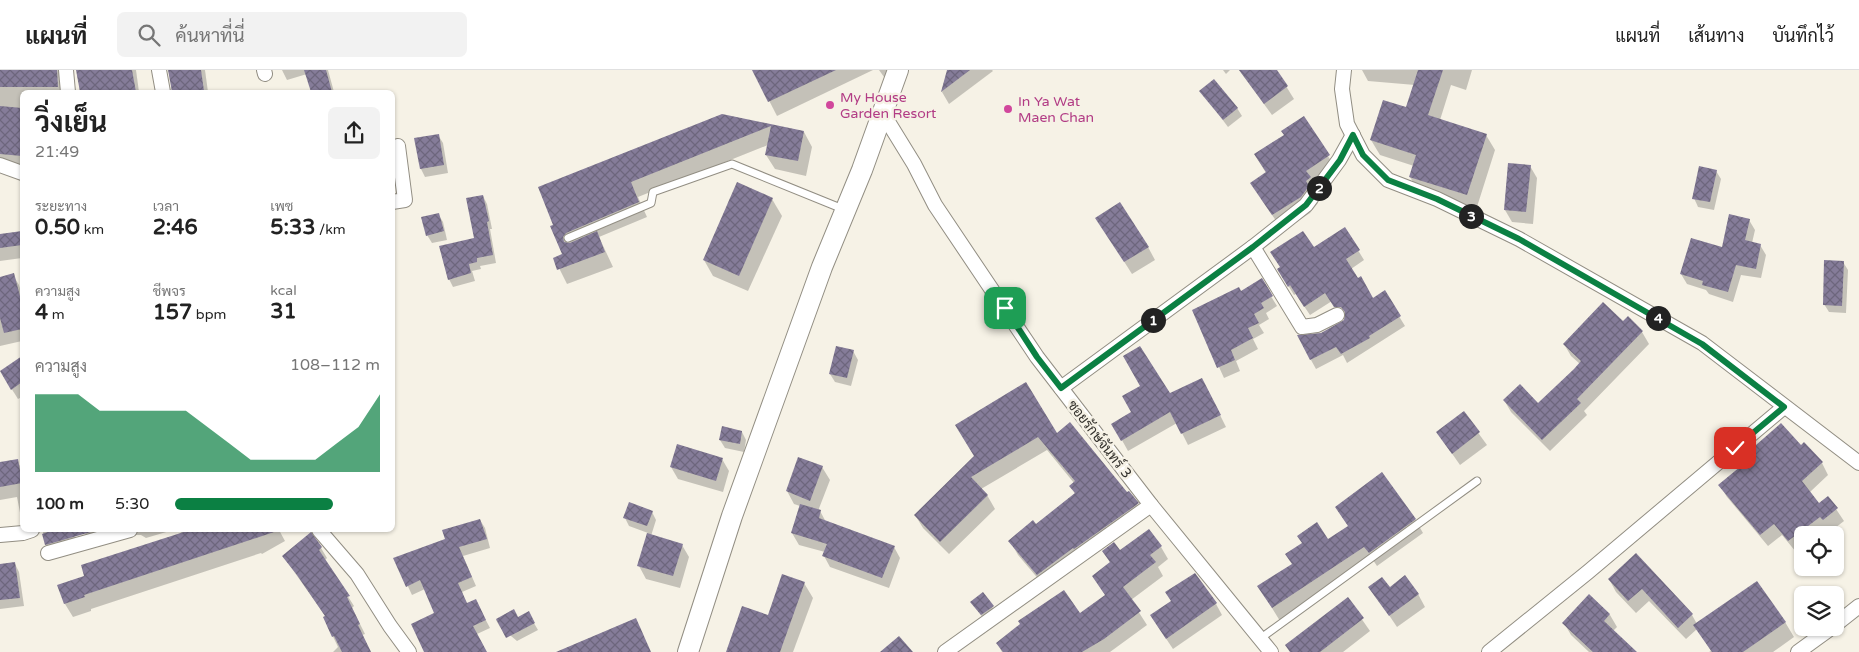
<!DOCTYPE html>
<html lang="th">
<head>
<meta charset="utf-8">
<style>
	body { margin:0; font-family:"Varela Round",Sarabun,sans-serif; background:#f2f2f2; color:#222; height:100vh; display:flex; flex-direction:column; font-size:19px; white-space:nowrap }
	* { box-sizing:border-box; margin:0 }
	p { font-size:16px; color:#767676 }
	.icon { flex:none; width:28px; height:28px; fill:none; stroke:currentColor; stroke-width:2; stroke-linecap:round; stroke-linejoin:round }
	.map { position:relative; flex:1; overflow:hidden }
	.details { position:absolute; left:20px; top:20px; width:375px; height:442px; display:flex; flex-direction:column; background:#fff; border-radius:8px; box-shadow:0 1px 4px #0004 }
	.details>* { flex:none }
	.controls { position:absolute; left:1794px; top:456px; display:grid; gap:10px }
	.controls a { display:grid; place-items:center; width:50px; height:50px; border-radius:8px; background:#fff; box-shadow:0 1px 4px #0004; font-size:25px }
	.pin { position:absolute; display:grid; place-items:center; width:42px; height:42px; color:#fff; margin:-21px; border-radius:10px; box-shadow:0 2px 8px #0006 }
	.km { position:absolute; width:25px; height:25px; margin:-12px; border-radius:50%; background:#222; color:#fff; font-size:14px; line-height:25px; text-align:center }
	.round { display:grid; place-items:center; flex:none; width:52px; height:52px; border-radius:8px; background:#f2f2f2 }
	.summary { display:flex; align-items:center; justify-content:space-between; height:85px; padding:0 15px }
	h1 { font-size:28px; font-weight:700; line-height:38px }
	.metrics { display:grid; grid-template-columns:repeat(3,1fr); gap:8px; height:85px; padding:5px 15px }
	.metrics div { display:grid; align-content:center }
	.metrics b { font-size:21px; font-weight:700 }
	.metrics small { font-size:14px; font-weight:400 }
	.metrics p { font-size:14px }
	.chart { height:140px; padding:10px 15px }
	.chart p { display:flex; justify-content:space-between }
	.chart svg { width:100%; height:90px; margin-top:5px; fill:#0b8043; opacity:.7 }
	ul { padding:0 15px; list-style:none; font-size:16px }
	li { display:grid; grid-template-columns:80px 60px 1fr; align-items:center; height:38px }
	li i { height:12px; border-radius:6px; background:#0b8043 }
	header { display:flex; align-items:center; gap:30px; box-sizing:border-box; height:70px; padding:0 25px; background:#fff; border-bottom:1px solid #e0e0e0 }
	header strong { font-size:24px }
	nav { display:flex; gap:28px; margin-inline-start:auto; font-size:18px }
	.search { width:350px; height:45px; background:#f2f2f2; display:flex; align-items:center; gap:12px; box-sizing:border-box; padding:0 18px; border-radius:8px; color:#767676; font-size:19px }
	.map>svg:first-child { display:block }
	.shadow { fill:#0003 }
	.building { fill:url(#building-cross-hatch) }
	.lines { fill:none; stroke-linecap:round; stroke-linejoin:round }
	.service-casing { stroke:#928e83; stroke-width:9 }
	.minor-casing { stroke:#928e83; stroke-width:16 }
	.secondary-casing { stroke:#928e83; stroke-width:22 }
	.service { stroke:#fff; stroke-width:7 }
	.minor { stroke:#fff; stroke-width:14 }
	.secondary { stroke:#fff; stroke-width:20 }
	.route-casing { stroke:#fff; stroke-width:10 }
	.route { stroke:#0b8043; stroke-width:6 }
	.hotel-dot { fill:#d1479c; stroke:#f6f2e6; stroke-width:2 }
	.labels { text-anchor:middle; stroke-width:5; stroke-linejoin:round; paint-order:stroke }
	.hotel-label { font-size:14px; fill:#b23c85; stroke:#f6f2e6; text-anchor:start }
	.street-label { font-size:14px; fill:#33312c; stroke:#f6f2e6 }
</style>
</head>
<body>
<header>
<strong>แผนที่</strong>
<div class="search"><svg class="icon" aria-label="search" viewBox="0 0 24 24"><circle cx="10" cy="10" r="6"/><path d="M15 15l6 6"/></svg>ค้นหาที่นี่</div>
<nav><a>แผนที่</a><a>เส้นทาง</a><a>บันทึกไว้</a></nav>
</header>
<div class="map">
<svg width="1859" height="582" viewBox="0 0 1859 582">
	<defs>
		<pattern id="building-cross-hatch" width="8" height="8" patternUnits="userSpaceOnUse" patternTransform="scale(1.25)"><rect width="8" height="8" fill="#857c99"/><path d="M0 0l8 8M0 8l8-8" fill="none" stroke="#6d667d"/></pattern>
	</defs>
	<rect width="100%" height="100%" fill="#f6f2e6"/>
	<!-- shadow -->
	<g class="shadow">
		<polygon points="0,0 65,0 64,22 22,22 22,98 0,96"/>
		<polygon points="78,0 136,0 139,22 81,22"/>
		<polygon points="170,0 205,0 208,22 174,22"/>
		<polygon points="282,0 328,0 334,22 313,22 307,4 287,10"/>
		<polygon points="873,0 777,46 754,1 755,0"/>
		<polygon points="879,0 895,0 884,7"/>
		<polygon points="949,0 992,0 993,1 949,34 942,22"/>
		<polygon points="1223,0 1230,0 1226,4"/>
		<polygon points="1239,0 1276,0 1294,29 1272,45"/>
		<polygon points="1362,0 1472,0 1466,20 1451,15 1440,50 1486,65 1495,80 1476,140 1419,122 1410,107 1414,96 1380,85 1371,70 1407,39 1415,15 1368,11"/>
		<polygon points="1201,21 1237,38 1242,46 1228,57"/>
		<polygon points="722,46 804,62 812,77 806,106 775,99 766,85 768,75 638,127 647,147 599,167 613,197 567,214 554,188 563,185 555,155"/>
		<polygon points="1304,48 1338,102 1314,127 1318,133 1310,143 1283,161 1261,129 1266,103 1255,85 1285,66"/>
		<polygon points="438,65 443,73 448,103 425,107 421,99 416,69"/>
		<polygon points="1530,96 1537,108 1533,154 1512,152 1505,140"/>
		<polygon points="1716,101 1721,109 1714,140 1698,137 1694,128"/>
		<polygon points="483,126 487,134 492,159 490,159 496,193 480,196 481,199 472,201 475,211 453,217 449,209 476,169"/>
		<polygon points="772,129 782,146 748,221 713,206 704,190"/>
		<polygon points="438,144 443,152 447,170 432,173 427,165"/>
		<polygon points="1749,150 1755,160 1752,173 1760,175 1766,185 1761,208 1741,205 1733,232 1709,224 1706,220 1687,214 1681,204 1723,179"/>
		<polygon points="1345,159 1364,190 1351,199 1373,229 1384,222 1405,256 1347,293 1343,285 1316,299 1311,290 1321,264 1345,251 1346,246 1340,246 1332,231 1310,245 1296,224 1294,225 1278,199"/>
		<polygon points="1104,160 1148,177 1155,190 1132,204"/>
		<polygon points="22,163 22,188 0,191 0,166"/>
		<polygon points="1843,192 1848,200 1846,243 1829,242 1824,234"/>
		<polygon points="13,205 19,215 22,226 22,271 0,276 0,208"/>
		<polygon points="1261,210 1277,236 1266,243 1269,249 1259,255 1264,263 1253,269 1258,279 1236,291 1240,301 1224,308 1193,240 1241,222"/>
		<polygon points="1628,248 1642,262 1649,274 1584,341 1587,345 1550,381 1511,342 1504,330 1538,335 1580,294 1571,286 1564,274 1623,253"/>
		<polygon points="853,281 858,290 851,316 835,312 830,304"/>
		<polygon points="22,288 22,327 18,329 1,302"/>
		<polygon points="1208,321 1226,357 1188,375 1177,353 1128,381 1113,354 1170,325"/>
		<polygon points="1463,342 1487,375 1460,395 1437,362"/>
		<polygon points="956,355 1056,365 1127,424 1137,434 1145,447 1046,518 1018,485 1010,471 1036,456 1075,424 1071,416 1074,413 1047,380 981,419 987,425 995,439 949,484 923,458 915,445 975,387"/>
		<polygon points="742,362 746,370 744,382 725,378 720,370"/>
		<polygon points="1801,377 1822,393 1828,405 1810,422 1819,434 1828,427 1844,451 1830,462 1827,458 1818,465 1802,465 1802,477 1796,482 1782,465 1768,476 1727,427 1720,416"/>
		<polygon points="722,389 729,401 723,422 678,409 671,397"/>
		<polygon points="17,390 22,400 22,453 17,427 0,430 0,394"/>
		<polygon points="822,397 830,410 818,441 820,441 826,452 894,477 900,488 889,518 830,497 824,486 825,482 799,475 792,463 800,436 794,434 787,421"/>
		<polygon points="1336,437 1415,449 1423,463 1377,496 1373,490 1280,551 1267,530 1293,495 1349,457"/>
		<polygon points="652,442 656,450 651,466 682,475 689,487 680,518 646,509 639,496 648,463 629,456 625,448"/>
		<polygon points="480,450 485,458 490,478 463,486 476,516 462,522 467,535 480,539 490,558 477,564 486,582 426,582 436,544 425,519 412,525 395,489 447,470"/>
		<polygon points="26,460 73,460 78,478 53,485 46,474 43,462"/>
		<polygon points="84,460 173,460 146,468 141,465 136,465 92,477"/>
		<polygon points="179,460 279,460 285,471 262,484 261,483 91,539 91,541 73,547 65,534 59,516 86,506 181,463"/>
		<polygon points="310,464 321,478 327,488 325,490 354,536 352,538 365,564 362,565 371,582 333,582 338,577 324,548 326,547 283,486"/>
		<polygon points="1161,477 1168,489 1158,497 1163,506 1131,530 1147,555 1110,582 1002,582 997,573 1080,545 1106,526 1093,506 1111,494 1103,481 1119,482"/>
		<polygon points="1635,485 1692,545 1697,554 1785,552 1794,567 1773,582 1709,582 1711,581 1697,559 1686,569 1649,531 1636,543 1616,522 1609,509"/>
		<polygon points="15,494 19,502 24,536 0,539 0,496"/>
		<polygon points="804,513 813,528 793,582 727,582"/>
		<polygon points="1370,517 1390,519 1418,524 1425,537 1397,557"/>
		<polygon points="982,523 998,545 987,553 971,532"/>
		<polygon points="1590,526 1610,545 1617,557 1613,561 1635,582 1589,582 1571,565 1564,553"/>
		<polygon points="1347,528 1370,561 1343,582 1290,582"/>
		<polygon points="1216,534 1222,545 1173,579 1151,546"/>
		<polygon points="513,541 518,549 528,543 538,560 517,571 500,557 496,550"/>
	</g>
	<!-- building -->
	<g class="building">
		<polygon points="0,0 57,0 58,17 0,17"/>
		<polygon points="76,0 132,0 136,22 80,22"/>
		<polygon points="168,0 201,0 204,21 172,22"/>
		<polygon points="304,0 326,0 332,22 311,22"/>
		<polygon points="752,0 836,0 768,32"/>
		<polygon points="947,0 970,0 941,22"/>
		<polygon points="1239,0 1277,0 1288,16 1264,34"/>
		<polygon points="1418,0 1443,0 1428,45 1487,64 1467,125 1409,107 1416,85 1370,70 1383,30 1406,37"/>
		<polygon points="1214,9 1238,38 1223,50 1199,21"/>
		<polygon points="0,36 22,38 22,86 0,84"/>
		<polygon points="722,44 804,61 798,91 765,85 771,56 631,112 639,132 566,163 563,167 564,172 570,173 597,161 605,182 557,200 553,188 562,184 550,156 553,155 538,117"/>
		<polygon points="1304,46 1330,85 1306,101 1311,107 1306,111 1309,116 1301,127 1272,145 1250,113 1266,102 1254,84 1284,65 1281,61"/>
		<polygon points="439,64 444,95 420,99 414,68"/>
		<polygon points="1508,93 1531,95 1526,142 1504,140"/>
		<polygon points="1699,96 1717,100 1710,132 1692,129"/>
		<polygon points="737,112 773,128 739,206 703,190"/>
		<polygon points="483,125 489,151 487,152 493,185 477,188 477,192 469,194 471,203 448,210 439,176 474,168 466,128"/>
		<polygon points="1120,132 1149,177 1124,192 1095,148"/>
		<polygon points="439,143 444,161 426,166 421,147"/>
		<polygon points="1729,144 1750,149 1745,170 1761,174 1756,199 1736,195 1728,222 1702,215 1703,211 1680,204 1691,168 1722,177"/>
		<polygon points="1345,157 1360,180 1346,189 1358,208 1361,206 1373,228 1385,220 1401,246 1369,266 1370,268 1341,284 1336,277 1310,290 1297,265 1321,263 1344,250 1345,242 1341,237 1334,237 1325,223 1304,237 1290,215 1288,217 1277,199 1280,197 1270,182 1303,161 1314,177"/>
		<polygon points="22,161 22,175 0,178 0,164"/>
		<polygon points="1824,190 1844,191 1842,236 1823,235"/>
		<polygon points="14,203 22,234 22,259 4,263 0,248 0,207"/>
		<polygon points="1262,208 1273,226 1261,233 1264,238 1254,244 1259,253 1248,258 1253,268 1231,280 1235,290 1217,298 1192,240 1239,217 1241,221"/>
		<polygon points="1603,232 1623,251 1628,246 1643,261 1577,329 1581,333 1542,370 1503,330 1520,314 1538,333 1574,299 1581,291 1563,274"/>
		<polygon points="836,276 854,280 847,308 829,304"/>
		<polygon points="1140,276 1170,323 1202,308 1221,345 1181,364 1170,342 1121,371 1111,354 1131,342 1122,326 1140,316 1123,286"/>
		<polygon points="22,286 22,312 11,320 0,301"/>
		<polygon points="1026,312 1057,363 1070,352 1127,422 1129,421 1139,433 1074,479 1073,478 1037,505 1008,471 1033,450 1036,454 1075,423 1069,416 1075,411 1038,367 971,407 988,425 940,472 914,445 974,386 955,355"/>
		<polygon points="1464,341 1480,362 1452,384 1436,362"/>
		<polygon points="1781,353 1801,375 1804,372 1823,392 1802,411 1819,433 1828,426 1838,438 1823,450 1820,447 1788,471 1774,454 1760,465 1718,415 1752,387 1748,382"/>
		<polygon points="722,356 742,361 740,374 719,370"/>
		<polygon points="677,374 723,388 716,411 670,397"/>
		<polygon points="798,387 823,396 810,431 786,421"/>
		<polygon points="18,389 22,413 0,417 0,392"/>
		<polygon points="1382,402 1416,449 1369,483 1364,477 1272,538 1257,516 1292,494 1285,484 1302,473 1297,466 1317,452 1328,469 1348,456 1335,437"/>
		<polygon points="629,432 653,441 647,456 623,448"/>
		<polygon points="800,434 821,440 819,448 895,476 882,508 822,486 827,474 791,463"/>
		<polygon points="480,449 487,469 459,477 472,507 458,513 467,533 476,529 486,550 473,556 487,582 424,582 411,554 434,543 420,510 406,517 393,488 445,469 442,460"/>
		<polygon points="1149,459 1162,476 1150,485 1156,492 1123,517 1141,541 1104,569 1082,582 1003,582 996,573 1020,554 1018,551 1064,520 1080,543 1105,525 1092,506 1110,492 1102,481 1114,472 1120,480"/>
		<polygon points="54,460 98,460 45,475 42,464"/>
		<polygon points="190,460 274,460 274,462 84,525 85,527 64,534 57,515 84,506 81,495"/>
		<polygon points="311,462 322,477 319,480 350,526 347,527 360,554 358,555 371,582 342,582 334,566 332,567 323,547 325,546 297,505 282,486"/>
		<polygon points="647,463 683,474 673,506 637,496"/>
		<polygon points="1636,483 1693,544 1678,558 1642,519 1628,531 1608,509"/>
		<polygon points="15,492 20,528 0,530 0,494"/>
		<polygon points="1195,503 1217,533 1166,569 1150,545 1171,531 1165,522"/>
		<polygon points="782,504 805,512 780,582 726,582 742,536 768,545"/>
		<polygon points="1405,505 1419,524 1389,546 1368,517 1382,507 1390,517"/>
		<polygon points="1757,511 1786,552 1743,582 1712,582 1693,555"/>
		<polygon points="983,522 994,536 981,545 970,532"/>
		<polygon points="1589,524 1610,544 1604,551 1637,582 1593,582 1562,553"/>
		<polygon points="1348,527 1364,548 1320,582 1290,582 1285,575"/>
		<polygon points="514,539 518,547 529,541 535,553 506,568 496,549"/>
		<polygon points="636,548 651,582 556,582"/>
		<polygon points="899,566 913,582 880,582"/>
	</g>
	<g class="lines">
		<!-- service casing -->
		<g class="service-casing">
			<g id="service">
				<polyline points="568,168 651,133 653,122 732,94 843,139"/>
				<polyline points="1261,568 1477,411"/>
			</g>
		</g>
		<!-- minor casing -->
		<g class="minor-casing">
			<g id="minor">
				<polyline points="66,0 68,22"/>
				<polyline points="159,0 163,22"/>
				<polyline points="264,0 265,4"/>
				<polyline points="1344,0 1342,19 1347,54 1363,85 1388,110 1437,129 1519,169 1702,273 1859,393"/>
				<polyline points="882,42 914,94 935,135 1037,287 1151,435 1271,582"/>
				<polyline points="0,95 22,103"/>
				<polyline points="392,132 405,130 398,76"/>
				<polyline points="1253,177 1302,257 1317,255 1337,245"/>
				<polyline points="1061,318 1253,177 1306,135 1339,90 1353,65"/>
				<polyline points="319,460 357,504 390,556 409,582"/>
				<polyline points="0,465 23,463 32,460"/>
				<polyline points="48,483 130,460"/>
				<polyline points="1835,555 1859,536"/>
				<polyline points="945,582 1151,435"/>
				<polyline points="1489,582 1588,502 1784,337"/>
				<polyline points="1798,582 1831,558"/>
			</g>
		</g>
		<!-- secondary casing -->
		<g class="secondary-casing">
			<polyline id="secondary" points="688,582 732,446 822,197 862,100 898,0"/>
		</g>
		<!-- service -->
		<use href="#service" class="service"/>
		<!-- minor -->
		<use href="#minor" class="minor"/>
		<!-- secondary -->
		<use href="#secondary" class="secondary"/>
	</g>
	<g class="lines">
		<!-- route casing -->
		<g class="route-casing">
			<polyline id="route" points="1005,238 1037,287 1061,318 1253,177 1306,135 1340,90 1353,65 1363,85 1388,110 1437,129 1519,169 1702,274 1784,337 1735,378"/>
		</g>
		<!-- route -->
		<use href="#route" class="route"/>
	</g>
	<!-- markers -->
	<g class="hotel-dot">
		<circle cx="830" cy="35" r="5"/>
		<circle cx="1008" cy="39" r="5"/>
	</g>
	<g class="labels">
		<!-- hotel labels -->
		<g class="hotel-label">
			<text x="840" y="32">My House<tspan x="840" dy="16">Garden Resort</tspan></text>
			<text x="1018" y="36">In Ya Wat<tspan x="1018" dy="16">Maen Chan</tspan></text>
		</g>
		<!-- street labels -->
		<g class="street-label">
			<text transform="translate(1100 369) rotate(52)" y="5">ซอยรักษ์จันทร์ 3</text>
		</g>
	</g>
</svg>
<div class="controls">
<a><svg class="icon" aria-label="locate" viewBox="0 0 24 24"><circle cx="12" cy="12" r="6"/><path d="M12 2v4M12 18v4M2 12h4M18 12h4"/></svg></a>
<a><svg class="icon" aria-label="layers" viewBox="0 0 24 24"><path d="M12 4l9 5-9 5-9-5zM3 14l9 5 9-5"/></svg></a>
</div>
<div class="pin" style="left:1005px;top:238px;background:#1e9e55"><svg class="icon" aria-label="arrive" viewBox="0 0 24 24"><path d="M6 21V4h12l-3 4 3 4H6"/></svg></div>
<div class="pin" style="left:1735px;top:378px;background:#d93025"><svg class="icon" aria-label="check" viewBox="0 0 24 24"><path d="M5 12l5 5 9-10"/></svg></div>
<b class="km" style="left:1153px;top:250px">1</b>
<b class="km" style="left:1319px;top:118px">2</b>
<b class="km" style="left:1471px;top:146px">3</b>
<b class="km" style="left:1658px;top:248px">4</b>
<section class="details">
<div class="summary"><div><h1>วิ่งเย็น</h1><p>21:49</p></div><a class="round"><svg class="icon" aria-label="share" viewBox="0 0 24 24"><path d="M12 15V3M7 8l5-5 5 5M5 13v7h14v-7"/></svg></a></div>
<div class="metrics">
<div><p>ระยะทาง</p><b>0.50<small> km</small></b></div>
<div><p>เวลา</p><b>2:46</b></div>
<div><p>เพซ</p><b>5:33<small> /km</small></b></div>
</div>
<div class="metrics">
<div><p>ความสูง</p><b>4<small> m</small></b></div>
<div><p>ชีพจร</p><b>157<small> bpm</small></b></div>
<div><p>kcal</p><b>31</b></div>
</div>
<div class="chart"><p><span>ความสูง</span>108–112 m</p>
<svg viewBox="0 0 160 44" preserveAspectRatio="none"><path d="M0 44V6L10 6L20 6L30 14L40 14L50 14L60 14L70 14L80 22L90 30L100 38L110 38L120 38L130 38L140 30L150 22L160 6V44z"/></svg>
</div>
<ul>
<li><b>100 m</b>5:30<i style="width:77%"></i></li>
</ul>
</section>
</div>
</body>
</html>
